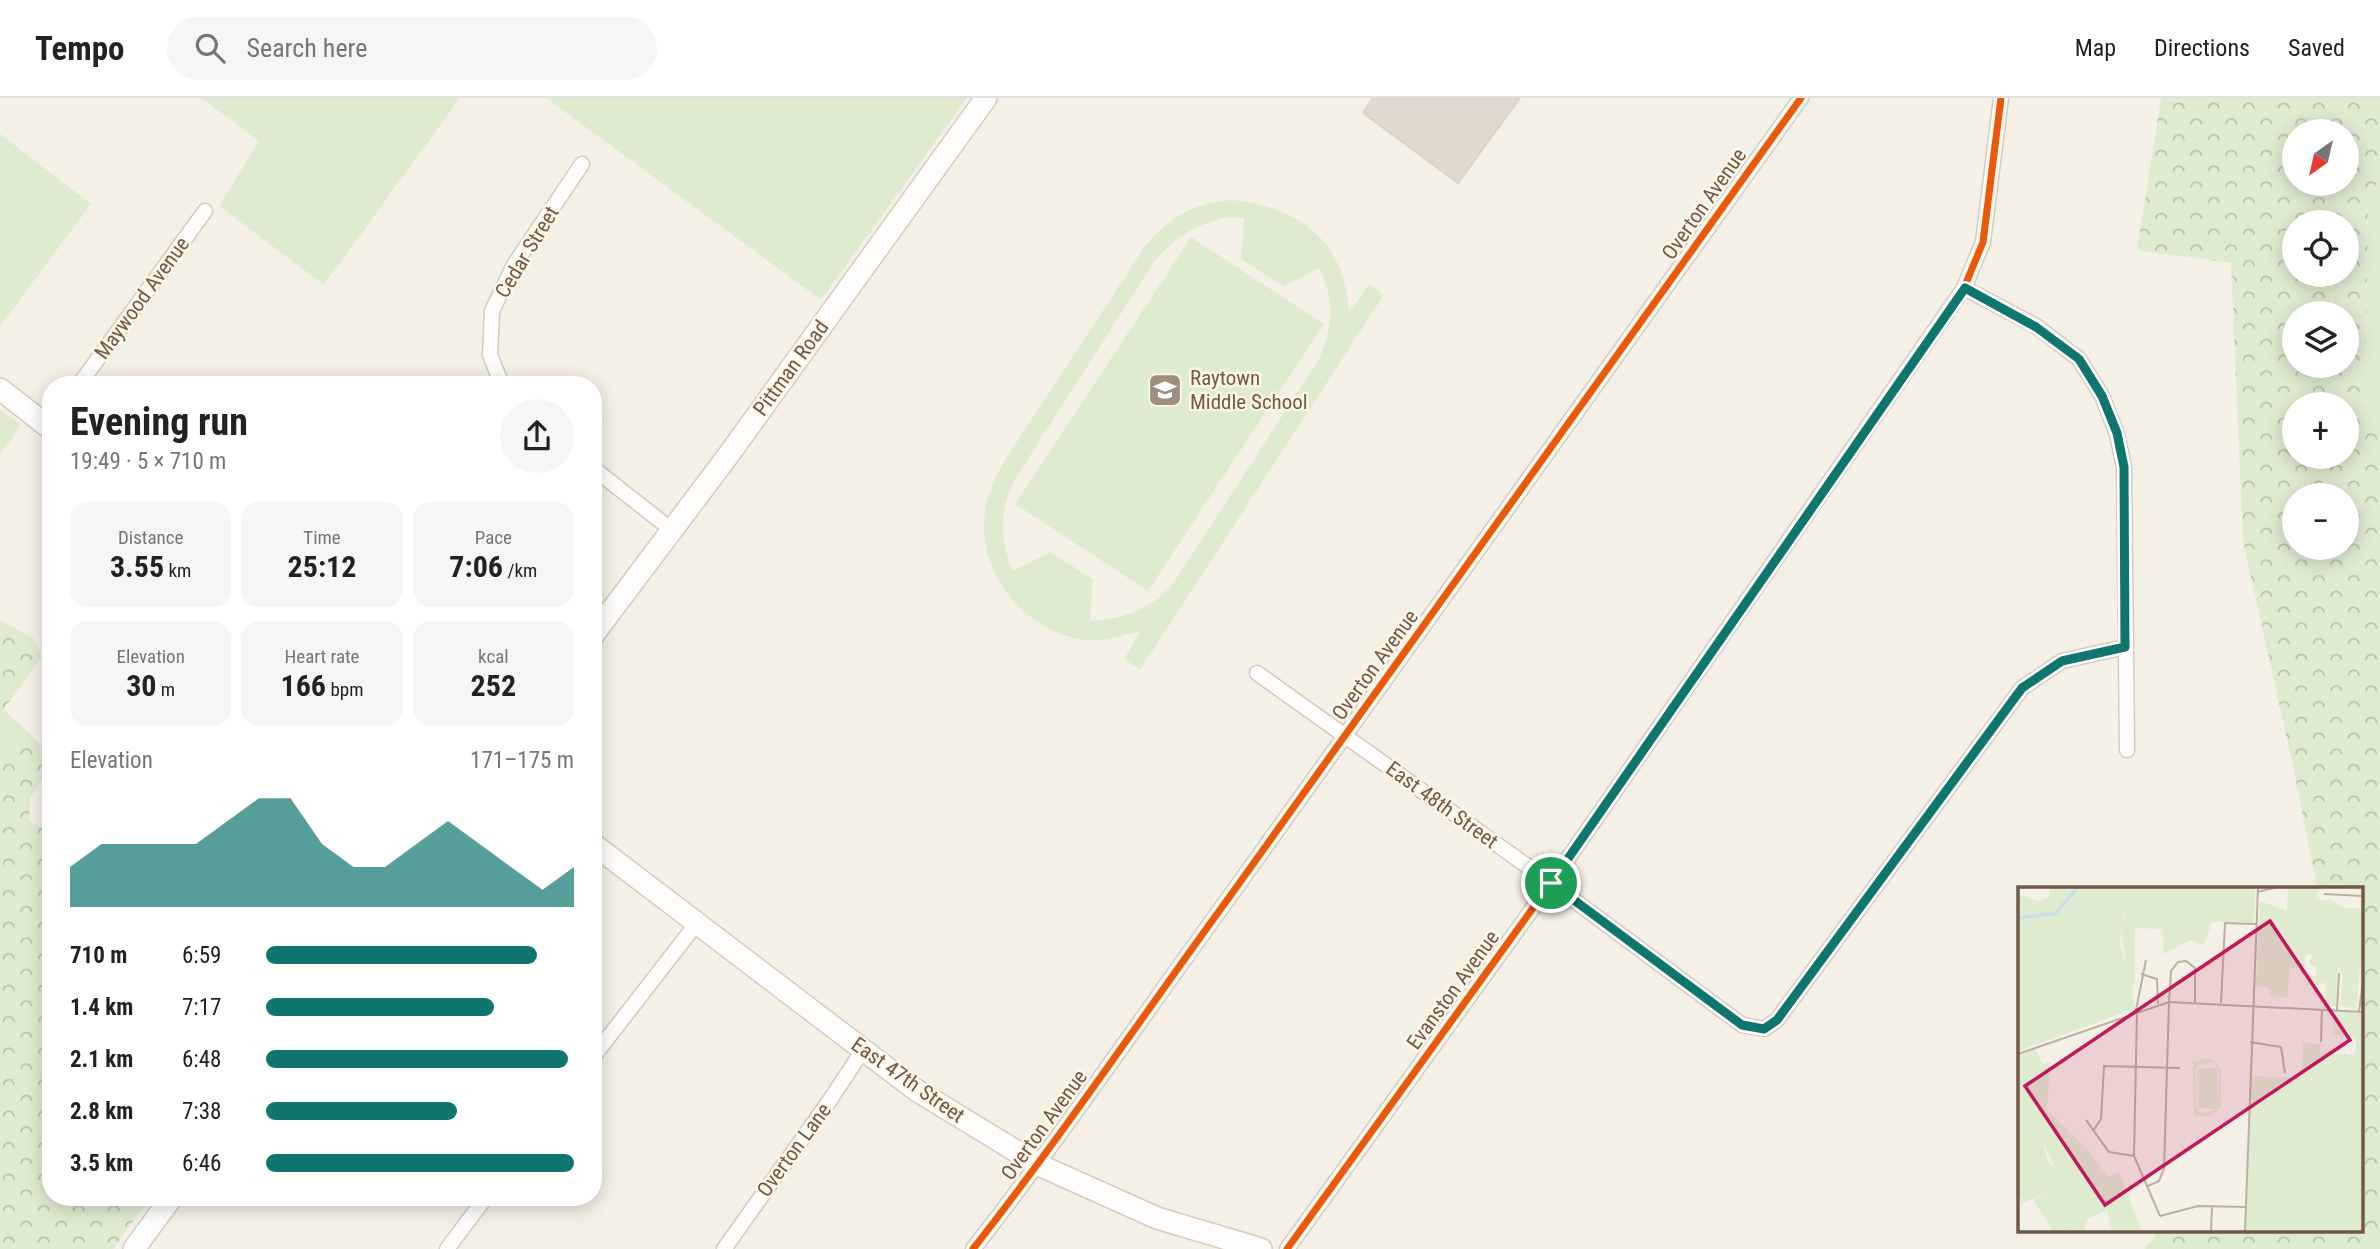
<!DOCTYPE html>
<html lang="en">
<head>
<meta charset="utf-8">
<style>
	body { margin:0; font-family:"Roboto Condensed",sans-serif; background:#f6f6f6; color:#222; height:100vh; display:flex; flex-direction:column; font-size:26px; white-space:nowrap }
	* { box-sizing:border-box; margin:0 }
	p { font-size:23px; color:#767676 }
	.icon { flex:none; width:38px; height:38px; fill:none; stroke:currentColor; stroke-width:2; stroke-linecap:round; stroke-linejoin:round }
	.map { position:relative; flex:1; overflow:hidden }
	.sheet { position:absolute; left:42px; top:278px; width:560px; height:830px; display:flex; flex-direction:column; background:#fff; border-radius:28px; box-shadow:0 4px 18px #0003 }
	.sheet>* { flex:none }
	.needle { width:46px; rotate:214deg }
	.tools { position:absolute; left:2282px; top:21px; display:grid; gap:14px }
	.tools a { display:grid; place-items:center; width:77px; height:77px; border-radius:50%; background:#fff; box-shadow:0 4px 18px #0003; font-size:35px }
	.pin { position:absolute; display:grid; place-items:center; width:60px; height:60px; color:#fff; margin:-30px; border:4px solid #fff; border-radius:50%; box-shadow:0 2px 7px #0007 }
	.round { display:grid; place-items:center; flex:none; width:74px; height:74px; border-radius:37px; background:#f6f6f6 }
	.overview { display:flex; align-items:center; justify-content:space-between; height:119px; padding:0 28px }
	h1 { font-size:38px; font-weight:700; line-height:52px }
	.metrics { display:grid; grid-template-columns:repeat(3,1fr); gap:10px; height:119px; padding:7px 28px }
	.metrics div { display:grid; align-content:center; border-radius:18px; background:#f6f6f6; text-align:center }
	.metrics b { font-size:30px; font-weight:700 }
	.metrics small { font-size:19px; font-weight:400 }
	.metrics p { font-size:19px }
	.chart { height:196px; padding:14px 28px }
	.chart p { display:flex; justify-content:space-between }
	.chart svg { width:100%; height:126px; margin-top:7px; fill:#0f766e; opacity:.7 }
	ul { padding:0 28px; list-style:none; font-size:23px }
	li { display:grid; grid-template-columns:112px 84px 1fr; align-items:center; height:52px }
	li i { height:18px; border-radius:9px; background:#0f766e }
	header { display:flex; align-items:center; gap:42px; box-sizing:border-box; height:98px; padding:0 35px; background:#fff; border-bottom:2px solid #e0e0e0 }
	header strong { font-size:33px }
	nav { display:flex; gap:38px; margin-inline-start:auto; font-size:24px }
	.search { width:490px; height:63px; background:#f6f6f6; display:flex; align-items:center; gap:18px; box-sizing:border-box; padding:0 24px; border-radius:38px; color:#767676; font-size:26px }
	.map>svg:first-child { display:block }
	.green { fill:#dfebd1; fill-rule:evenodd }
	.forest { fill:url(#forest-crowns); fill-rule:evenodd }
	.building { fill:#e1d8ce; stroke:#ddd3c9; stroke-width:2 }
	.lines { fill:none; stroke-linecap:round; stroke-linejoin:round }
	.street-casing { stroke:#d3cbc2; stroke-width:17 }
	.secondary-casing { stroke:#d5ccc3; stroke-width:24 }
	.street { stroke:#fefdfb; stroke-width:14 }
	.secondary { stroke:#fefdfb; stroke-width:21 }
	.cycleway-casing { stroke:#fef6e6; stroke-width:11 }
	.cycleway { stroke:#e8590c; stroke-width:7 }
	.route-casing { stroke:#fff; stroke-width:14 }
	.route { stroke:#0f766e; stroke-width:9 }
	.labels { text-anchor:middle; stroke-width:5; stroke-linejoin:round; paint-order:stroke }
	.street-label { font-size:21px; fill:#715949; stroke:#fef6e6 }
	.poi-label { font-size:21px; fill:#715949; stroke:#fef6e6; text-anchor:start }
	.inset-river { fill:none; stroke:#c9e1e4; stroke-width:3.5 }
	.inset-road { fill:none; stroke:#bcafa2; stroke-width:2 }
	.view { fill:#c2185b; fill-opacity:0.15; stroke:#c2185b; stroke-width:3.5 }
	.inset-edge { fill:none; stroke:#715949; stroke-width:3.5 }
</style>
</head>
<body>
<header>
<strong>Tempo</strong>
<div class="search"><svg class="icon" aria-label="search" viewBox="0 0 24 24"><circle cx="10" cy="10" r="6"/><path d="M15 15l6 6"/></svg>Search here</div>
<nav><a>Map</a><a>Directions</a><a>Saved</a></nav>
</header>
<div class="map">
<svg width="2380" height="1151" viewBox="0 0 2380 1151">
	<defs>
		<pattern id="forest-crowns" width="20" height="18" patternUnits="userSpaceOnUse" patternTransform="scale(1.75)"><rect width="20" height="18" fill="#dfebd1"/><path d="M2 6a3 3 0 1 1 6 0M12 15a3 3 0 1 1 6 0" fill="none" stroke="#b9c1ac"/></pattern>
	</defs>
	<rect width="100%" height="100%" fill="#f5f0e6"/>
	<!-- green -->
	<g class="green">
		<polygon points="201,0 460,0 324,187 219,108 259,43"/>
		<polygon points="546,0 967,0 821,202"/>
		<polygon points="0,36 91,106 0,228"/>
		<polygon points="2380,78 2380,324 2365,322 2368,105"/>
		<path d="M 1232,102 C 1300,109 1345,143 1349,214 L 1369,186 L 1384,197 L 1140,572 L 1124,561 L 1141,533 C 1123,538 1102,544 1083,542 C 1027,533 982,481 984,424 C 985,400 994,380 1007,359 L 1145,148 C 1172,117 1192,106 1232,102 ZM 1225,120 L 1244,120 L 1241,161 L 1284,189 L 1319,170 C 1335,202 1333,229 1319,261 L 1172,487 C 1149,512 1123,521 1090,523 L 1093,481 L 1050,454 L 1013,473 C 1000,441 999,414 1014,383 L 1154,164 C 1174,140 1195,127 1225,120 Z"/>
		<polygon points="1191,139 1324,226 1148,493 1015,406"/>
		<polygon points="0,311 21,327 0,357"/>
		<polygon points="4,612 29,635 6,656 0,665 0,616"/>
	</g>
	<!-- forest -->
	<g class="forest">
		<path d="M 2161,0 L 2380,0 L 2380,78 L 2368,105 L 2365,322 L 2380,324 L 2380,1151 L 2145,1151 L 2160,1132 L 2361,1132 L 2361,790 L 2317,790 L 2293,668 L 2243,443 L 2231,165 L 2137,152 ZM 2294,33 L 2347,33 L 2347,86 L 2294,86 ZM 2294,124 L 2347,124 L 2347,177 L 2294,177 ZM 2294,215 L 2347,215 L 2347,268 L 2294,268 ZM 2294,306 L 2347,306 L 2347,359 L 2294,359 ZM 2294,397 L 2347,397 L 2347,450 L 2294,450 Z"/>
		<polygon points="0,522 33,540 42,559 0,616"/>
		<polygon points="29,635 51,656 51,666 30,701 29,723 51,735 51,1099 151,1099 113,1151 0,1151 0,665 6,656"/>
	</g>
	<!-- building -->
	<polygon class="building" points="1373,0 1520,0 1458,85 1363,15"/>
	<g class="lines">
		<!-- street casing -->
		<g class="street-casing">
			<g id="street">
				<polyline points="1964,190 2036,228 2079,261 2102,298 2117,336 2124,369 2127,652"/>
				<polyline points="79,287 205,113"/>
				<polyline points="502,287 490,257 492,213 514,167 582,66"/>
				<polyline points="593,370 673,433"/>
				<polyline points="1257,575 1551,785 1742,927 1764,931 1777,922 2022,590 2062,563 2125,549"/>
				<polyline points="593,959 697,825"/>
				<polyline points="447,1151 486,1099"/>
				<polyline points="724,1151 830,1002 863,952"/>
				<path d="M 973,1151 C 1064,1035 1146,913 1233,794 C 1423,530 1612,265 1801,0"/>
				<polyline points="1287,1151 1551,785 1964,190 1983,144 2001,0"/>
			</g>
		</g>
		<!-- secondary casing -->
		<g class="secondary-casing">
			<g id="secondary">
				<polyline points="0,291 51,331"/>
				<polyline points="593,537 727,359 986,0"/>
				<polyline points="593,746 916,992 1039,1067 1157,1120 1261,1151"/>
				<polyline points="134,1151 172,1099"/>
			</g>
		</g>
		<!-- street -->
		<use href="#street" class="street"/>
		<!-- secondary -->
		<use href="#secondary" class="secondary"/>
		<!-- cycleway casing -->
		<g class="cycleway-casing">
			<g id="cycleway">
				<path d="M 973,1151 C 1064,1035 1146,913 1233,794 C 1423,530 1612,265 1801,0"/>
				<polyline points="1287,1151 1551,785 1964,190 1983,144 2001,0"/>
			</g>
		</g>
		<!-- cycleway -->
		<use href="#cycleway" class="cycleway"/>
	</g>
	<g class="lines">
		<!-- route casing -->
		<g class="route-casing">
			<polygon id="route" points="1965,190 2036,229 2079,261 2102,298 2117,335 2124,369 2125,549 2062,563 2022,590 1777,922 1764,931 1742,927 1551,785"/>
		</g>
		<!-- route -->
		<use href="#route" class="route"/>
	</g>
	<!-- icons -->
	<defs>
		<g id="school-square" transform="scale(1.75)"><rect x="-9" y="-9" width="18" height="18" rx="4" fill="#9f8e80" stroke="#fef6e6"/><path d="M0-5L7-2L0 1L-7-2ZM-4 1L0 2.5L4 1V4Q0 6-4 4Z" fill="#fff"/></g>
	</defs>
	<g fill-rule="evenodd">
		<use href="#school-square" x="1165" y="292"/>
	</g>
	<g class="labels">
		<!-- street labels -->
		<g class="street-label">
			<text transform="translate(1704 106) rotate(-55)" y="7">Overton Avenue</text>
			<text transform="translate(527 154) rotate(-59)" y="7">Cedar Street</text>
			<text transform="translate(142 200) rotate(-54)" y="7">Maywood Avenue</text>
			<text transform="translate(791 270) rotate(-54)" y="7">Pittman Road</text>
			<text transform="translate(1375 567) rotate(-54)" y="7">Overton Avenue</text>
			<text transform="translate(1442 707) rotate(36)" y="7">East 48th Street</text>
			<text transform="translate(1453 892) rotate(-54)" y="7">Evanston Avenue</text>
			<text transform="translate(908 982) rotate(35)" y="7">East 47th Street</text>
			<text transform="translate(1044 1027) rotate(-54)" y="7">Overton Avenue</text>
			<text transform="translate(794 1052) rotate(-54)" y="7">Overton Lane</text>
		</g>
		<!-- poi labels -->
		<g class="poi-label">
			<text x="1190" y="287">Raytown<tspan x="1190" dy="24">Middle School</tspan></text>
		</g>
	</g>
	<!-- overview -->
	<g transform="translate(2018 789)">
		<rect width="345" height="345" fill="#f5f0e6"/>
		<path d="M 110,24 L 122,30 L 117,41 L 116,104 L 114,96 L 101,92 L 108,78 L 102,35 ZM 321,28 L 345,42 L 345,69 L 323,73 L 336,93 L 335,113 L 339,122 L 322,119 L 325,86 L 320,83 L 318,119 L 307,120 L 308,80 L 312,78 ZM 316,125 L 345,126 L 345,344 L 228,344 L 233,189 L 284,191 L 285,156 L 302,157 L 302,166 L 337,168 L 338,150 L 315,148 ZM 17,162 L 25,177 L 14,183 L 0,179 L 0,169 ZM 184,171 L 196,173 L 203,184 L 203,221 L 190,230 L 176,228 L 175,173 L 178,176 ZM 195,174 L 201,184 L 201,218 L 199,181 L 179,182 L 180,221 L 200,222 L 184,227 L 180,223 L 178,217 L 178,182 L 183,175 L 186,179 ZM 0,210 L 17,231 L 0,243 ZM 19,251 L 25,254 L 30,275 L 36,280 L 30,288 L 15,292 L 13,302 L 0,313 L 0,264 ZM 66,284 L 81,306 L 79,319 L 35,344 L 15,313 L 33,304 L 43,305 L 49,292 Z" fill="#dfebd1" fill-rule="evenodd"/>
		<path d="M 32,0 L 237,0 L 236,35 L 194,35 L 186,58 L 172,53 L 146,67 L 144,42 L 117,41 L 122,30 L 105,26 L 102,56 L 108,78 L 101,91 L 114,96 L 116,122 L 0,164 L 0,8 L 20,14 L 31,11 ZM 270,0 L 302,0 L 298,10 L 302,13 L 313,12 L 327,22 L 338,20 L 345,24 L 345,42 L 321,28 L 318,77 L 308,80 L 307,96 L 289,98 L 290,86 L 297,91 L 298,86 L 298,79 L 290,77 L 295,68 L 288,67 L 285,89 L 278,80 L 272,81 L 269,110 L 260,110 L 253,108 L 250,100 L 238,99 L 242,14 L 269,24 ZM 345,69 L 341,86 L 339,118 L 335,113 L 336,93 L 323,73 ZM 32,174 L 29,223 L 70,263 L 90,290 L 101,285 L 124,344 L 94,344 L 89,323 L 70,332 L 66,344 L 35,344 L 79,319 L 81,306 L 66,284 L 49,292 L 43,305 L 33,304 L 0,318 L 17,288 L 30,288 L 36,280 L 25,254 L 19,252 L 0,264 L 0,243 L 17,231 L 0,210 L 0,179 L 14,183 Z" fill="#dfebd1"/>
		<path class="inset-river" d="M 0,31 L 38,26 L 60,0"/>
		<path class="inset-road" d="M 239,5 L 260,0M 306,7 L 345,9M 123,87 L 139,92 L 140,117M 203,116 L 207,36 L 238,37M 118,123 L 128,73M 119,123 L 116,269 L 142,329M 319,123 L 321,86M 341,124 L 345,95M 232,155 L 263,160 L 267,186M 303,155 L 304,122M 0,167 L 151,115 L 345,125M 68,233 L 91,265 L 116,269M 75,244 L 83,232 L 86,179 L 162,181M 130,299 L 141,294 L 146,282 L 151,115 L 153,84 L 160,75 L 168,74 L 177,81 L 177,115M 142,329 L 180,319 L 228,320M 193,344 L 194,319M 227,344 L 240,0"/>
		<path class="view" d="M 252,34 L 332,153 L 87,318 L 7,199 Z"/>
		<rect width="345" height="345" class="inset-edge"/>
	</g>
</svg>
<div class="tools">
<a><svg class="needle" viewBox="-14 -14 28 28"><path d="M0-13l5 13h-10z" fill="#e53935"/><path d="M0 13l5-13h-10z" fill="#767676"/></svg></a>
<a><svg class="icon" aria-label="locate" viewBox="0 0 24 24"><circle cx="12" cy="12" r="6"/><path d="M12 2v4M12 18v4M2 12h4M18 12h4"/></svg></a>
<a><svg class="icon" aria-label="layers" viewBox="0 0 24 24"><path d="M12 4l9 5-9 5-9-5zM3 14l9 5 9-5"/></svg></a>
<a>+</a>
<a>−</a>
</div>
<div class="pin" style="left:1551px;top:785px;background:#1e9e55"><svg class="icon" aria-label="arrive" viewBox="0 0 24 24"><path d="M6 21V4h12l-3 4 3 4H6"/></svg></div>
<section class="sheet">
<div class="overview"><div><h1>Evening run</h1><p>19:49 · 5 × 710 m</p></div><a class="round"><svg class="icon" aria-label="share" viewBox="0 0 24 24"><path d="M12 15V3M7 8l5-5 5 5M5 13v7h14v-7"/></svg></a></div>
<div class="metrics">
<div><p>Distance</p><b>3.55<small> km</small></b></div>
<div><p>Time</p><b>25:12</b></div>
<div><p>Pace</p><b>7:06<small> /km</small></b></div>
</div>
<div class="metrics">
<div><p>Elevation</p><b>30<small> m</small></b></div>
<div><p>Heart rate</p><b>166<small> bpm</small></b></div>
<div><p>kcal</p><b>252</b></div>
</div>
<div class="chart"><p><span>Elevation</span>171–175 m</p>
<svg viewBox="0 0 160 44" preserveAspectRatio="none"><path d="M0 44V30L10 22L20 22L30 22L40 22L50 14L60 6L70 6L80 22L90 30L100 30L110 22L120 14L130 22L140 30L150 38L160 30V44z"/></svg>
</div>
<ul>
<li><b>710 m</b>6:59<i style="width:88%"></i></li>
<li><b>1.4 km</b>7:17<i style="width:74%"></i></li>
<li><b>2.1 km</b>6:48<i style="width:98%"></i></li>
<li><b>2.8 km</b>7:38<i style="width:62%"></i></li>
<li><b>3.5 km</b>6:46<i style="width:100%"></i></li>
</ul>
</section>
</div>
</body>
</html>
